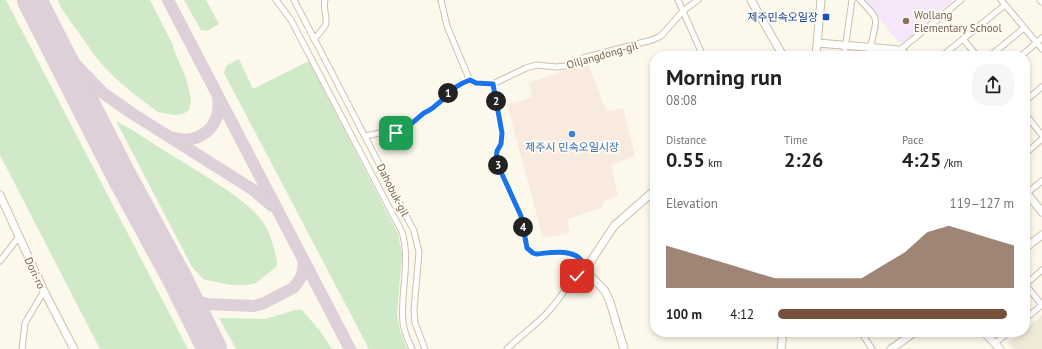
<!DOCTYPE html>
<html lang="en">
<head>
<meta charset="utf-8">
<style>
	body { margin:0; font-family:"PT Sans","Noto Sans KR",sans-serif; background:#f6f6f6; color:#202124; height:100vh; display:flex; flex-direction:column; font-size:15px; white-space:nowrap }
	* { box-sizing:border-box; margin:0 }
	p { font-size:13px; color:#757577 }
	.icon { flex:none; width:22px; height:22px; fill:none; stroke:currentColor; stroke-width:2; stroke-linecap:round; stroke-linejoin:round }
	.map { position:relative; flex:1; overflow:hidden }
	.panel { position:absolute; left:650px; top:51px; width:380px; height:286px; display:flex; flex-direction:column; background:#fff; border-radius:16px; box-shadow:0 2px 6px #0003 }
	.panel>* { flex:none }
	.pin { position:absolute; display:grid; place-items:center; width:34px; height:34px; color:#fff; margin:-17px; border-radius:8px; box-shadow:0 2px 6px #0006 }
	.km { position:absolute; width:20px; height:20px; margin:-10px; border-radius:50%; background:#222; color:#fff; font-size:11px; line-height:20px; text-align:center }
	.round { display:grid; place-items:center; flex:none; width:42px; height:42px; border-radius:16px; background:#f6f6f6 }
	.headline { display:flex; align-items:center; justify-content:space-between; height:68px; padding:0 16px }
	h1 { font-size:22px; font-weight:800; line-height:30px }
	.stats { display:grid; grid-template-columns:repeat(3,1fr); gap:6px; height:68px; padding:4px 16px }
	.stats div { display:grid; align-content:center }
	.stats b { font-size:20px; font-weight:800 }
	.stats small { font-size:11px; font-weight:400 }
	.stats p { font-size:11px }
	.chart { height:112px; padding:8px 16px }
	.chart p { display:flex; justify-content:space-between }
	.chart svg { width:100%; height:72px; margin-top:4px; fill:#76523b; opacity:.7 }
	ul { padding:0 16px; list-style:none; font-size:13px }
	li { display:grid; grid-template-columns:64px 48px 1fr; align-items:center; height:30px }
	li i { height:10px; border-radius:5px; background:#76523b }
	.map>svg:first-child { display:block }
	.residential { fill:#f0e9d7 }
	.commercial { fill:#f8eadd }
	.education { fill:#f5e7f9 }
	.green { fill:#d0eac9 }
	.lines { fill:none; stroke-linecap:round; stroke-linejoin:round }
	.taxiway { stroke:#ddd0d8; stroke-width:12 }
	.runway { stroke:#ddd0d8; stroke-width:30 }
	.street-casing { stroke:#ccc0ae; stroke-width:7 }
	.secondary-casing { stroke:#ccbfa9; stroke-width:9 }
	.street { stroke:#fff; stroke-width:5 }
	.secondary { stroke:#fff; stroke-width:7 }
	.route-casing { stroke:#fff; stroke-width:8 }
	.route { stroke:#1a73e8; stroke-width:5 }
	.transit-dot { fill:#1a4fb4; stroke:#fefcf2; stroke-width:1.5 }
	.education-dot { fill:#8d6e63; stroke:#fefcf2; stroke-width:1.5 }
	.shop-dot { fill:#3f7fe0; stroke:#fefcf2; stroke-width:1.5 }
	.labels { text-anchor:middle; stroke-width:4; stroke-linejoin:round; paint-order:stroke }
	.education-label { font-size:11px; fill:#785e54; stroke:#fefcf2; text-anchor:start }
	.transit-label { font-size:11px; fill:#164399; stroke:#fefcf2; text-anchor:end }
	.street-label { font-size:11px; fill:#76644e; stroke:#fefcf2 }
	.shop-label { font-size:11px; fill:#366cbe; stroke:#fefcf2 }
</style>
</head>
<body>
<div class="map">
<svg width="1042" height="349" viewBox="0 0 1042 349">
	<rect width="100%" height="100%" fill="#fcf8eb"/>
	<!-- residential -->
	<polygon class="residential" points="1042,315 1042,349 1014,349 1008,343 1022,332 1025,332 1025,329"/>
	<!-- commercial -->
	<polygon class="commercial" points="588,63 606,111 623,108 635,156 611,165 618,196 604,201 601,208 567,219 570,233 543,238 507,104 532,98 529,83"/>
	<!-- education -->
	<polygon class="education" points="865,0 954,0 903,43 898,42"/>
	<!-- green -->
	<g class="green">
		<polygon points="0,0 6,0 188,349 100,349 0,155"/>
		<polygon points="58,0 150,0 172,43 176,55 186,78 191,99 190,105 189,110 183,114 175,115 158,112 135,95 115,78 98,60 61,8"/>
		<polygon points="184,0 206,0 219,24 207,31 201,30"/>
		<polygon points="239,59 253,89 309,61 398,234 402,254 397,315 400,331 407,349 369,349 224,73 226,66"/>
		<path d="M 116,121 L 129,128 C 152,143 176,158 199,172 C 222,187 247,201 263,222 C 270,232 277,254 277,266 L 256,283 L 247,285 L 230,285 L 203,279 L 192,267 Z"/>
		<polygon points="299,309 302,310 320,331 332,349 236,349 219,318 265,319"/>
	</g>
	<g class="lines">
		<!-- taxiway -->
		<g class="taxiway">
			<polyline points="42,0 41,13 44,22"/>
			<polyline points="168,0 350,349"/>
			<polyline points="39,15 75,64 103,93 133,114 252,189 272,206"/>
			<path d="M 175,138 C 201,145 222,125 218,98"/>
			<path d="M 177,278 L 190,296 L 197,301 L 206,304 L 254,306 L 264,303 L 293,288 C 301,280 305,271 303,260"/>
		</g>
		<!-- runway -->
		<polyline class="runway" points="32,0 121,175 177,278 212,349"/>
		<!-- street casing -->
		<g class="street-casing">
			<g id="street">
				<path d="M 276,0 L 291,20 L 402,232 C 411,262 400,292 403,323 C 404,332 408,340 412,349"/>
				<polyline points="294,0 414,231 419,252 414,310 415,323 425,349"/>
				<polyline points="441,0 447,26 470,81 475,83 493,84"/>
				<polyline points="678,0 703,56"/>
				<path d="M 860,0 C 865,6 872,11 875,18 C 878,24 869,47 869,56"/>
				<polyline points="1001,0 1042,49"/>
				<path d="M 314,39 C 318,35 322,30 325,26 C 329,18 322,8 325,0"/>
				<polyline points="963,39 977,56"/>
				<polyline points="844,56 852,0"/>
				<polyline points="900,56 900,50 961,0"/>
				<polyline points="942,56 1005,5"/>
				<polyline points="990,56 1024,28"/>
				<polyline points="1021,56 1042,38"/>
				<path d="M 493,84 L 502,133 L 501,144 L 497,151 L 496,161 L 521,216 L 527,248 L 533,253 L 536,254 C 549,253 573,248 582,261 C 583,263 584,268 585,270 C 567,283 562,297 548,312 C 536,325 520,336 507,349"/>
				<polyline points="493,84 526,68 536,65 557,67 565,66 583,58 652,40 661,36 683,11 698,0"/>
				<polyline points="1025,101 1042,87"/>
				<polyline points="1025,114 1042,135"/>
				<polyline points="365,136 385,132 396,133 403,131 425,113 436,106 451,90 461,83 470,81"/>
				<polyline points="1025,154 1042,139"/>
				<polyline points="1027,193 1042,181"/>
				<polyline points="0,261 18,238"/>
				<polyline points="1025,284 1042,305"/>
				<polyline points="1025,285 1042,270"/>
				<polyline points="1025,319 1042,305"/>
				<polyline points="861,332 872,349"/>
				<polyline points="995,343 1009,332"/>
				<polyline points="22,349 25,323 44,291"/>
			</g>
		</g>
		<!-- secondary casing -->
		<g class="secondary-casing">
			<g id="secondary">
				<polyline points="751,0 783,56"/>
				<polyline points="1041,0 1042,1"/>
				<polyline points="818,43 900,50 908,56"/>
				<polyline points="816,56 821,0"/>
				<polyline points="1025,191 1042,212"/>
				<polyline points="0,195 44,291 74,349"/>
				<polyline points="1025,248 1042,235"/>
				<polyline points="984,332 1000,349"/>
				<polyline points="624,349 610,302 605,291 585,270 614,226 655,190"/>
				<polyline points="781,349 783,332"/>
				<polyline points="891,349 915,332"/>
			</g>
		</g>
		<!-- street -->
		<use href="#street" class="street"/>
		<!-- secondary -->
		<use href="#secondary" class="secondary"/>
	</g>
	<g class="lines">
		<!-- route casing -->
		<g class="route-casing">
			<path id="route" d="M 396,133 C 407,129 415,120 424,113 C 428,111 432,109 435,106 C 450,95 450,87 470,80 L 476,83 L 493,84 L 502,133 L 501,144 L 497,151 L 496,161 L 521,216 L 527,248 L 533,253 L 536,254 C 549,253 573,248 582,261 C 583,264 584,268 585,270 L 577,276"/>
		</g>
		<!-- route -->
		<use href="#route" class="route"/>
	</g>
	<!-- markers -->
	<rect class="transit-dot" x="822" y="13" width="8" height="8" rx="2"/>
	<circle class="education-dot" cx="906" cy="21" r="4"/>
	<circle class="shop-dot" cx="572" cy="134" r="4"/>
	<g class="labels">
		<!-- education labels -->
		<g class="education-label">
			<text x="914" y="19">Wollang<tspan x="914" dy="13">Elementary School</tspan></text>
		</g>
		<!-- transit labels -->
		<g class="transit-label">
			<text x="818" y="21">제주민속오일장</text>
		</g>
		<!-- street labels -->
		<g class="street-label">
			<text transform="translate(602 55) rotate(-16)" y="4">Oiljangdong-gil</text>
			<text transform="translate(393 190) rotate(63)" y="4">Dahobuk-gil</text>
			<text transform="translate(35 273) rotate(65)" y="4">Dori-ro</text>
		</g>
		<!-- shop labels -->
		<g class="shop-label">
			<text x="572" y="151">제주시 민속오일시장</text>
		</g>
	</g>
</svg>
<div class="pin" style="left:396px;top:133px;background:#1e9e55"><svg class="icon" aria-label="arrive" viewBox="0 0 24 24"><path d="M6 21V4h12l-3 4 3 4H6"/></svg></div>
<div class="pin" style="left:577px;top:276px;background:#d93025"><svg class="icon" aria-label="check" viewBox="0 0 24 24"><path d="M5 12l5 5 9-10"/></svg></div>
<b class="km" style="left:448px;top:93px">1</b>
<b class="km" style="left:496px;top:101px">2</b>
<b class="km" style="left:498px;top:165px">3</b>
<b class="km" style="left:523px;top:227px">4</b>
<section class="panel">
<div class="headline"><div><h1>Morning run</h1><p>08:08</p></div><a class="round"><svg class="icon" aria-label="share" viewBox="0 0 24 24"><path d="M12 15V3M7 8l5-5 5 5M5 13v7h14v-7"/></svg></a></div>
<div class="stats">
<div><p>Distance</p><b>0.55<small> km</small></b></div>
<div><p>Time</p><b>2:26</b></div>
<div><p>Pace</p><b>4:25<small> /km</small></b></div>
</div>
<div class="chart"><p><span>Elevation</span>119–127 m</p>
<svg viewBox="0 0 160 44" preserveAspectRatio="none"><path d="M0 44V18L10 22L20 26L30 30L40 34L50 38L60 38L70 38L80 38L90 38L100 30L110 22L120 10L130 6L140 10L150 14L160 18V44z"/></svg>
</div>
<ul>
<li><b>100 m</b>4:12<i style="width:97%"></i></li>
</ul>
</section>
</div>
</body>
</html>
